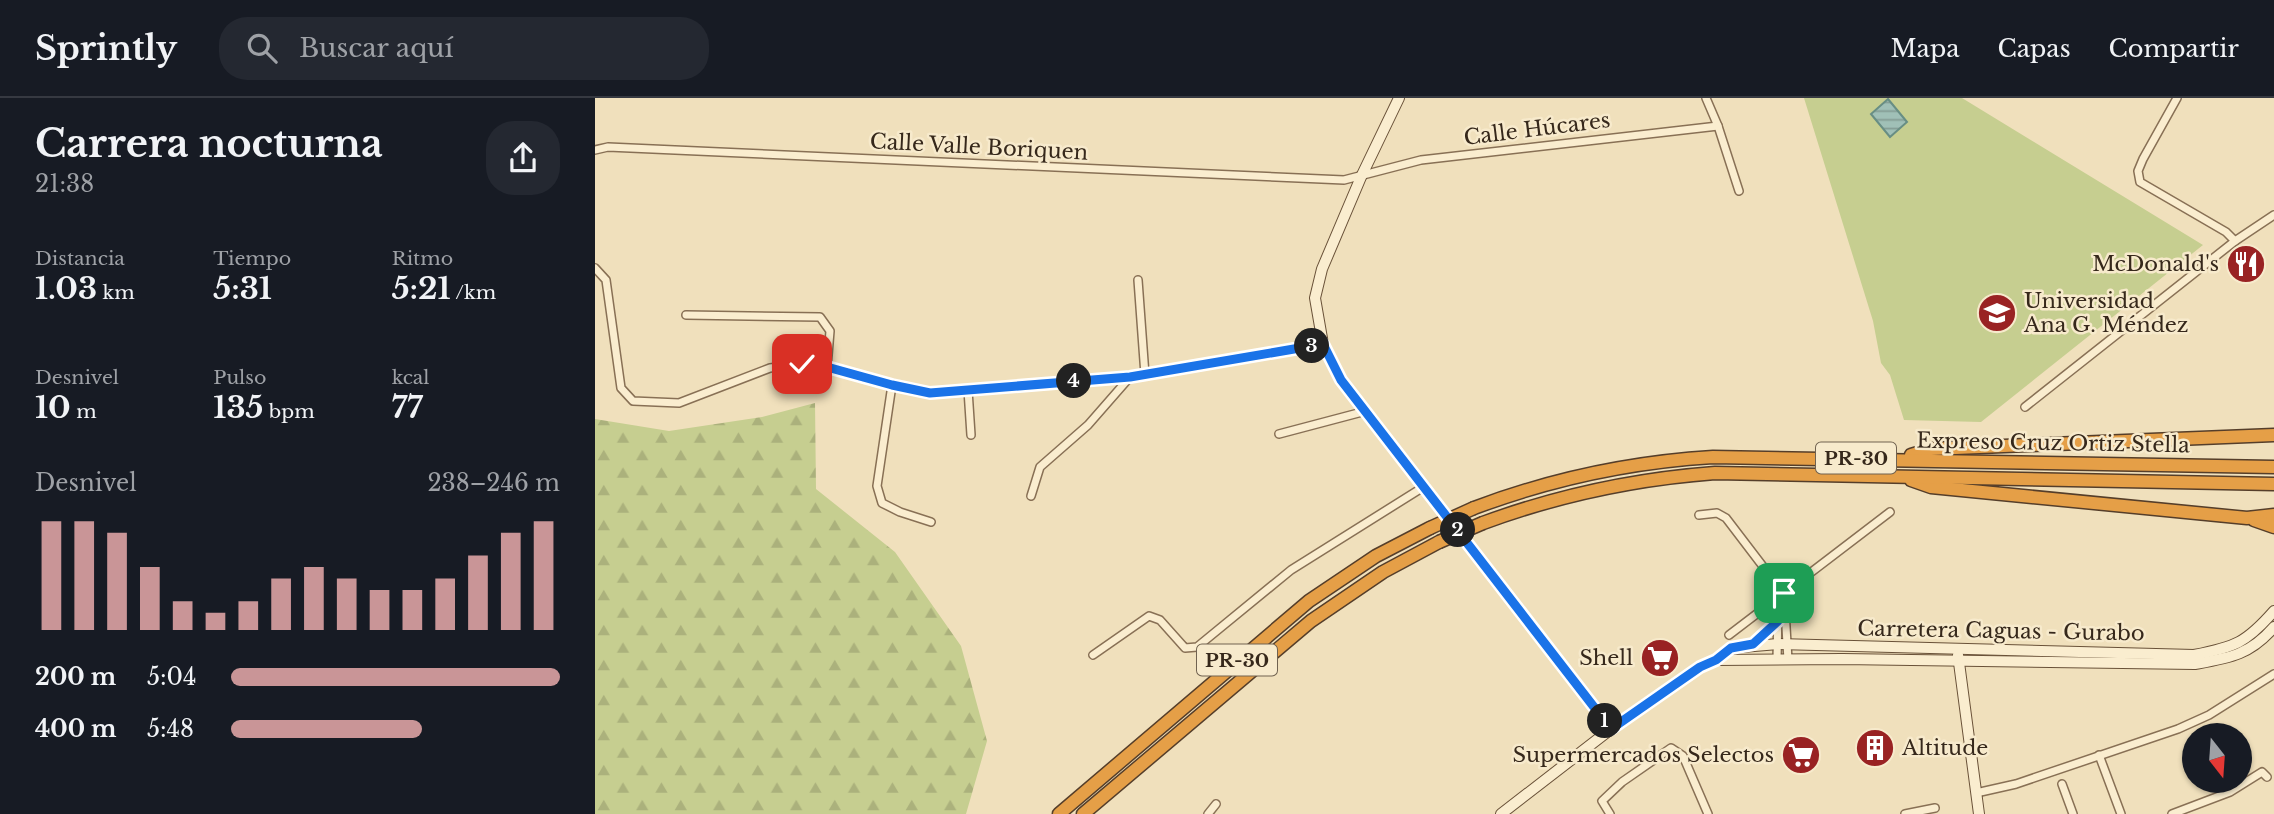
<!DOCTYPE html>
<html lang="es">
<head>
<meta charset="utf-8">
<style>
	body { margin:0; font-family:"Libre Baskerville",serif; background:#242831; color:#f1f3f6; height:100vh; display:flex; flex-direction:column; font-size:26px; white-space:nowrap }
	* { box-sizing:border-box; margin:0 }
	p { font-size:23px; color:#9ea1a6 }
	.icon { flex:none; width:38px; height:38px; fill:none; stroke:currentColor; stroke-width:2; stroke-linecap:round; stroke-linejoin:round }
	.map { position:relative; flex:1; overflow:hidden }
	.panel { display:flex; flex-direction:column; background:#171b24; width:595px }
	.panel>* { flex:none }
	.needle { width:46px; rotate:163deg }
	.tools { position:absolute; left:1587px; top:625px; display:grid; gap:14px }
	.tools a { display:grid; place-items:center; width:70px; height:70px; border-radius:50%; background:#171b24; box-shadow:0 2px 5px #0004; font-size:35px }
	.pin { position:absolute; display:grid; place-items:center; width:60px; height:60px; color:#fff; margin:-30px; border-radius:14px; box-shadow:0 4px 10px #0006 }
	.km { position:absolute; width:35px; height:35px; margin:-18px; border-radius:50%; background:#222; color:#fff; font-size:19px; line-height:35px; text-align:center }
	.round { display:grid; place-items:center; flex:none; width:74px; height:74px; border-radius:28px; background:#242831 }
	.overview { display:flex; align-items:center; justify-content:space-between; height:119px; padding:0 35px }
	h1 { font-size:38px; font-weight:700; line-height:52px }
	.metrics { display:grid; grid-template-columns:repeat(3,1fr); gap:10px; height:119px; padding:7px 35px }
	.metrics div { display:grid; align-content:center }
	.metrics b { font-size:30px; font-weight:700 }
	.metrics small { font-size:19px; font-weight:400 }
	.metrics p { font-size:19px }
	.chart { height:196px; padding:14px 35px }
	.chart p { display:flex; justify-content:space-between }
	.chart svg { width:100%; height:126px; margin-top:7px; stroke:#c99597; stroke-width:6 }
	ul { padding:0 35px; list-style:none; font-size:23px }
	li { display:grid; grid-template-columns:112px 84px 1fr; align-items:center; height:52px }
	li i { height:18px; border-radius:9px; background:#c99597 }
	header { display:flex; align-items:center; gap:42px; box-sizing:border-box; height:98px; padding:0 35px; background:#171b24; border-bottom:2px solid #363941 }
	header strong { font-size:33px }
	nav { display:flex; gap:38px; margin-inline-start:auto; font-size:24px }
	.search { width:490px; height:63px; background:#242831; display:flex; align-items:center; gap:18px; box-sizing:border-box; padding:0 24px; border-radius:28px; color:#9ea1a6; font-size:26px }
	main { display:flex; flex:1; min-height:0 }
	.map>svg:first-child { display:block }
	.forest { fill:url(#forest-firs) }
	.garden { fill:#c6ce90 }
	.water { fill:url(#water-rules); stroke:#688e84; stroke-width:2 }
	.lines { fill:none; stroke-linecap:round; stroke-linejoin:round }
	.street-casing { stroke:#887055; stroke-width:10 }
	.secondary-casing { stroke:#695138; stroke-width:12 }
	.highway-casing { stroke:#553e2a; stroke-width:15 }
	.street { stroke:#faedcf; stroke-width:7 }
	.secondary { stroke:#faedcf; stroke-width:10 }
	.highway { stroke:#e59f47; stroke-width:12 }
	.highway-bridge-casing { stroke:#553e2a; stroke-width:15; stroke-linecap:butt }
	.highway-bridge { stroke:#e59f47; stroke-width:12 }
	.route-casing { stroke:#fff; stroke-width:14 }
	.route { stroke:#1a73e8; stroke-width:9 }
	.labels { text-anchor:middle; stroke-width:5; stroke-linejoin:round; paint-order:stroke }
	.shield { fill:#f7eacc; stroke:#706250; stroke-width:2 }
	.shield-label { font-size:19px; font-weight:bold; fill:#36281b }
	.street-label { font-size:21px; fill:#36281b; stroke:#f7eacc }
	.poi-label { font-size:21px; fill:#36281b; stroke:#f7eacc; text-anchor:end }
</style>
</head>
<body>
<header>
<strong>Sprintly</strong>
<div class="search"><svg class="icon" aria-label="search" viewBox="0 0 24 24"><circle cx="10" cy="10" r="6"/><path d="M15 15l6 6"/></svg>Buscar aquí</div>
<nav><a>Mapa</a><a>Capas</a><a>Compartir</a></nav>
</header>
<main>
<section class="panel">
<div class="overview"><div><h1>Carrera nocturna</h1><p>21:38</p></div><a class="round"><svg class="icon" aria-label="share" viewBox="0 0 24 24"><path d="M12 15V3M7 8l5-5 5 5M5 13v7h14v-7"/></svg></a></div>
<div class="metrics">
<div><p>Distancia</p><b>1.03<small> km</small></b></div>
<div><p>Tiempo</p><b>5:31</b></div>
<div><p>Ritmo</p><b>5:21<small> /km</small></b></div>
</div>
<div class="metrics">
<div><p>Desnivel</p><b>10<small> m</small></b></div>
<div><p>Pulso</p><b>135<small> bpm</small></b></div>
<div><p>kcal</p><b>77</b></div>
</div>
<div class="chart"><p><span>Desnivel</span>238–246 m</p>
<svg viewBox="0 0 160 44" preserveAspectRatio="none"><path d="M5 44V6M15 44V6M25 44V10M35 44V22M45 44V34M55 44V38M65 44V34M75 44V26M85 44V22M95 44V26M105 44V30M115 44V30M125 44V26M135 44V18M145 44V10M155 44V6"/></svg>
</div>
<ul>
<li><b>200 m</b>5:04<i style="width:100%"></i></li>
<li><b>400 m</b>5:48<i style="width:58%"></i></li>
</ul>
</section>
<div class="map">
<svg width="1679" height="716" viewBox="0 0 1679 716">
	<defs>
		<pattern id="forest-firs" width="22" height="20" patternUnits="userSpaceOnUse" patternTransform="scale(1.75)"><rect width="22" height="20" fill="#c6ce90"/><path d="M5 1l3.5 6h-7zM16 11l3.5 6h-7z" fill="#abb17c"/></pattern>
		<pattern id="water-rules" width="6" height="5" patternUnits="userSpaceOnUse" patternTransform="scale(1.75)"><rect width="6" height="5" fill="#a0c0b7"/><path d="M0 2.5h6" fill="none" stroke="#839c94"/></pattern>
	</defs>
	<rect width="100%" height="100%" fill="#f0e0bc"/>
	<!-- forest -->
	<polygon class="forest" points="220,305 221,391 300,454 366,548 392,643 371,716 0,716 0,321 74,333 167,319"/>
	<!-- garden -->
	<polygon class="garden" points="1209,0 1367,0 1608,147 1386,324 1309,322 1295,277 1286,265 1278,223"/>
	<!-- water -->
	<polygon class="water" points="1293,1 1312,24 1295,39 1276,16"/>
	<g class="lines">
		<!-- street casing -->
		<g class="street-casing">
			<g id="street">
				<polyline points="1111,0 1123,28 1144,93"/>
				<polyline points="1582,0 1548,61 1543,73 1545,84 1631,134 1640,143"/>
				<polyline points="0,52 13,49 749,82 826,62 1123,28"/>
				<polyline points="0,170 11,182 26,290 38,303 84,305 175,270 207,266 232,269 297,287 335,295 535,279 728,246"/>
				<polyline points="543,182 550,277"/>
				<polyline points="91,217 225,219 235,233 232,269"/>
				<polyline points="297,287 282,388 287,405 305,414 336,424"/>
				<polyline points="373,292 376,337"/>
				<polyline points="1430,309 1640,143 1679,117"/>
				<polyline points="684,336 771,313"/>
				<polyline points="436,398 445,369 493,327 535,279"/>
				<polyline points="1104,417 1122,415 1131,420 1189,496"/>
				<polyline points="1134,537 1295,414"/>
				<polyline points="498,557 554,518 565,522 590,550 602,549 696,472 830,388"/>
				<polyline points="1182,562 1183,508 1189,496 1193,562"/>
				<polyline points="1504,657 1526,716"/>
				<polyline points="1467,686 1478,716"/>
				<polyline points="1381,695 1421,686 1583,631 1614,617 1679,576"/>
				<polyline points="613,716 621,706"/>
				<polyline points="1015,716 1007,703 1027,684 1076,650 1088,658 1113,716"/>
				<polyline points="1310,716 1340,710"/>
				<polyline points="1577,716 1635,694 1667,674 1672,679"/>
			</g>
		</g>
		<!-- secondary casing -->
		<g class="secondary-casing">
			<g id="secondary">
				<polyline points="804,0 766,79 727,171 720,200 728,246 746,282 1016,631"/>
				<polyline points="1158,546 1183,523"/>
				<polyline points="1363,557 1384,716"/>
				<path d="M 1121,562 L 1247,561 L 1600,566 C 1634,560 1655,557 1679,529"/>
				<path d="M 906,716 L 1016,631 L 1105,569 L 1121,562 L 1136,550 L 1183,546 L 1599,557 C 1640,549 1651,545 1679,513"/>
			</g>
		</g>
		<!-- highway casing -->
		<g class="highway-casing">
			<g id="highway">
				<polyline points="1316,357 1336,351 1679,337"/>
				<polyline points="1316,382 1336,389 1652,420 1679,417"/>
				<path d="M 879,410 C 956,381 1035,364 1118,359 L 1679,369"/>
				<polyline points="1659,422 1679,429"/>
				<path d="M 888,425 C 964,397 1040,381 1120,375 L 1679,386"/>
				<polyline points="464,716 714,503 781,458 835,430"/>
				<polyline points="488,716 716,523 788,474 844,444"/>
			</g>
		</g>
		<!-- street -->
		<use href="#street" class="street"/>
		<!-- secondary -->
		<use href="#secondary" class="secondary"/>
		<!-- highway -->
		<use href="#highway" class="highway"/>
		<!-- highway-bridge casing -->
		<g class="highway-bridge-casing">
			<g id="highway-bridge">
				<polyline points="835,430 879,410"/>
				<polyline points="844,444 888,425"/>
			</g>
		</g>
		<!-- highway-bridge -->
		<use href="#highway-bridge" class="highway-bridge"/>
	</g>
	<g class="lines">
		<!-- route casing -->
		<g class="route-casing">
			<polyline id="route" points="207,266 232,269 297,287 335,295 535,279 728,246 746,282 1016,631 1105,569 1121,562 1136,550 1158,546 1183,523 1183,508 1189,495"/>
		</g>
		<!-- route -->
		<use href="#route" class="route"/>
	</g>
	<!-- icons -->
	<defs>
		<g id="restaurant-disc" transform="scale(2.0125)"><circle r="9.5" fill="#992223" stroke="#f7eacc"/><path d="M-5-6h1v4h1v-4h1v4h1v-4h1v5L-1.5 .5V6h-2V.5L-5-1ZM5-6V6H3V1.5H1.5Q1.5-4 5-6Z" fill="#fff"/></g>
		<g id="university-disc" transform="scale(2.0125)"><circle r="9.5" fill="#992223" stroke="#f7eacc"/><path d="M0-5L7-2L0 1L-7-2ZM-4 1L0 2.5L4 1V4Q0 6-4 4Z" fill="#fff"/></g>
		<g id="supermarket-disc" transform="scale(2.0125)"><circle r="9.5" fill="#992223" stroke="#f7eacc"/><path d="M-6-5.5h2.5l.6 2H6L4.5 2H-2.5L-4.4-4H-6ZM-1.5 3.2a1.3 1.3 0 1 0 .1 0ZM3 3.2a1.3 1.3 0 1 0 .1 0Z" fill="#fff"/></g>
		<g id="building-disc" transform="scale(2.0125)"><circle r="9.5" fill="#992223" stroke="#f7eacc"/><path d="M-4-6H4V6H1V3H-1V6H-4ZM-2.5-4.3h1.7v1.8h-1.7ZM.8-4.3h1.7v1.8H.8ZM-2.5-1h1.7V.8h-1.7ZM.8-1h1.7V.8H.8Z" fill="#fff"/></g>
	</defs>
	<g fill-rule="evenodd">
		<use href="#restaurant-disc" x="1651" y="166"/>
		<use href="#university-disc" x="1402" y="215"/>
		<use href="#supermarket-disc" x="1065" y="560"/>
		<use href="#building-disc" x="1280" y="650"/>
		<use href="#supermarket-disc" x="1206" y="657"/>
	</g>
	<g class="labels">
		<!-- shield labels -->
		<g class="shield">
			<rect x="1221" y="344.5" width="80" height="31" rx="5"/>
			<rect x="602" y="546.5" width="80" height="31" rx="5"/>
		</g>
		<g class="shield-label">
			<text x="1261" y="367">PR-30</text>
			<text x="642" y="569">PR-30</text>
		</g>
		<!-- street labels -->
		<g class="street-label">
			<text transform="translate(942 31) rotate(-7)" y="7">Calle Húcares</text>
			<text transform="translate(384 49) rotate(3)" y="7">Calle Valle Boriquen</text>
			<text transform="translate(1458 345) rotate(1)" y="7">Expreso Cruz Ortiz Stella</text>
			<text transform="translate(1406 533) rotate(1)" y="7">Carretera Caguas - Gurabo</text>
		</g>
		<!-- poi labels -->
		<g class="poi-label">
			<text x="1624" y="173">McDonald's</text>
			<text x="1429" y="210" text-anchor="start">Universidad<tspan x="1429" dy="24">Ana G. Méndez</tspan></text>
			<text x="1038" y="567">Shell</text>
			<text x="1307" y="657" text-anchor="start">Altitude</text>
			<text x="1179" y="664">Supermercados Selectos</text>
		</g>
	</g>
</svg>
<div class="tools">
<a><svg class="needle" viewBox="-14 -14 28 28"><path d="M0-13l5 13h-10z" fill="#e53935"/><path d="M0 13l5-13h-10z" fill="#9ea1a6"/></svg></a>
</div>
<div class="pin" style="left:1189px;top:495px;background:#1e9e55"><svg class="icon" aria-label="arrive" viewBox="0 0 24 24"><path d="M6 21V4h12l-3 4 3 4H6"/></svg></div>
<div class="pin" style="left:207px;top:266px;background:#d93025"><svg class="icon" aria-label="check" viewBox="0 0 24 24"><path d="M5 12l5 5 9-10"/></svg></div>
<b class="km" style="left:1010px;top:623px">1</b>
<b class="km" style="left:863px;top:432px">2</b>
<b class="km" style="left:717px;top:248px">3</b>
<b class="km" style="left:479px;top:283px">4</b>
</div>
</main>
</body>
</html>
